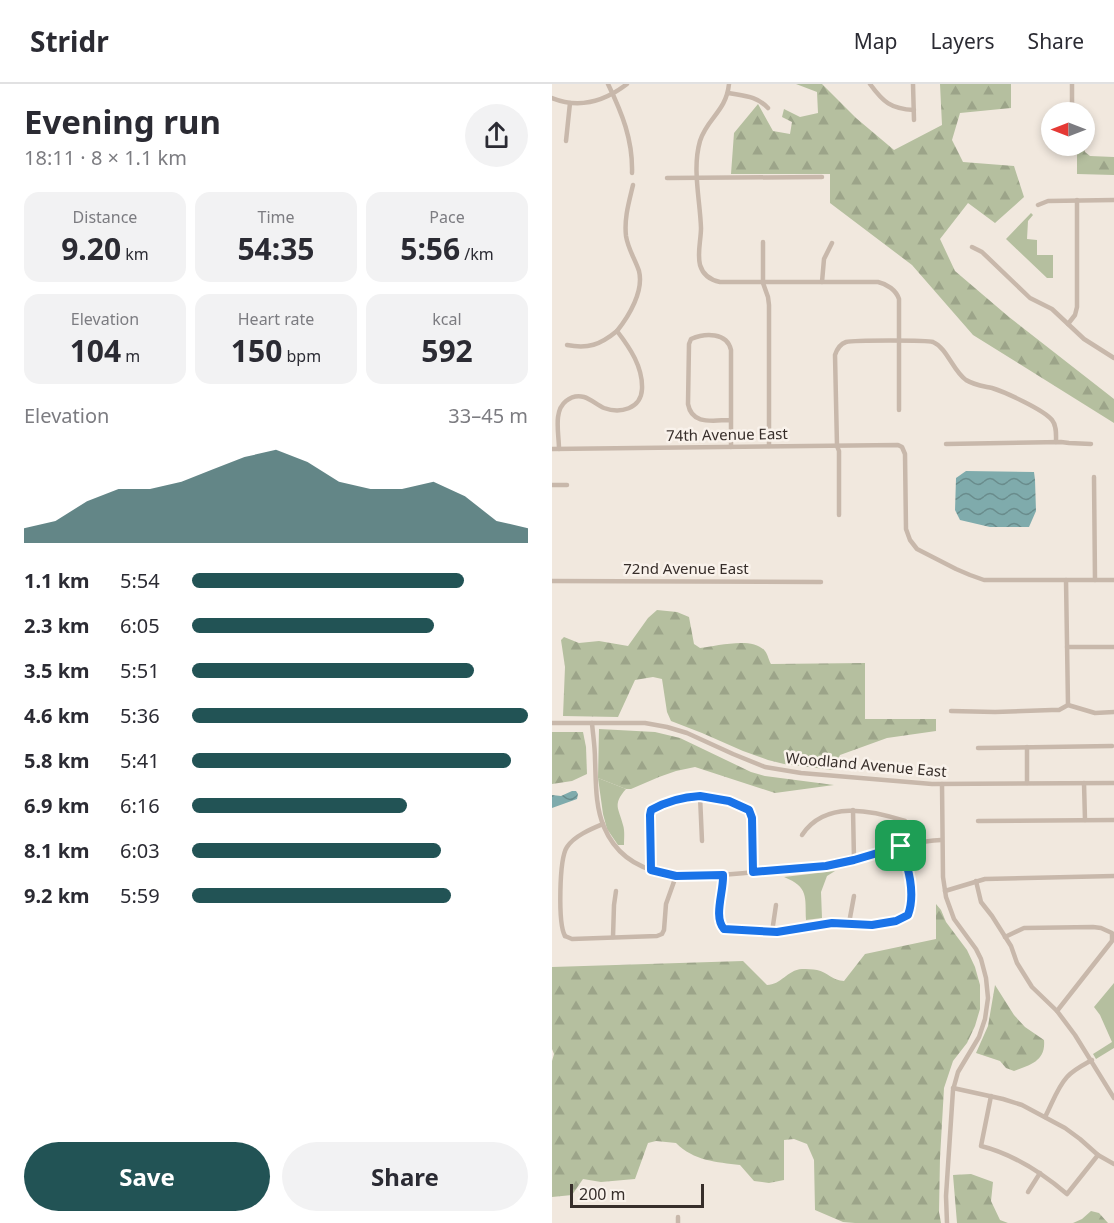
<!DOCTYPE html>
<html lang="en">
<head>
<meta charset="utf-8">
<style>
	body { margin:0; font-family:"Noto Sans",sans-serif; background:#f2f2f3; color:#2b2b33; height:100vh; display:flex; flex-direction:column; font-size:22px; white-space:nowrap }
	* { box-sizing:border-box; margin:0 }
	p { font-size:20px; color:#7c7c81 }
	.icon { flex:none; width:33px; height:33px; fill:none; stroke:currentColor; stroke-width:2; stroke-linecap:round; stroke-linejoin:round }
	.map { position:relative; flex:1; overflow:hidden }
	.drawer { display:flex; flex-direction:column; background:#fff; width:552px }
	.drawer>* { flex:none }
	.needle { width:39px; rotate:270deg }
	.controls { position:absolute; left:489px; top:18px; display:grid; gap:12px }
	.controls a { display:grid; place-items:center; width:54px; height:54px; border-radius:50%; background:#fff; box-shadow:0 3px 9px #0003; font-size:30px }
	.scale { position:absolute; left:18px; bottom:15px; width:134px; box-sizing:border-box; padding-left:6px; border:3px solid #372e2a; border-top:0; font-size:16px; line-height:21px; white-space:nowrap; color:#372e2a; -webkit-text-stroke:4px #f9f2eb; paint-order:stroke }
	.pin { position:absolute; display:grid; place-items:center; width:51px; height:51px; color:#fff; margin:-26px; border-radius:12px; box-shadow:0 3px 9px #0006 }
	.round { display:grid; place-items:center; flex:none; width:63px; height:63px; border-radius:32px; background:#f2f2f3 }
	.head { display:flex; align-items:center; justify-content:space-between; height:102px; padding:0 24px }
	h1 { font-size:33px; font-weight:700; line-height:45px }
	.stats { display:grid; grid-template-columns:repeat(3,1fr); gap:9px; height:102px; padding:6px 24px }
	.stats div { display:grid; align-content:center; border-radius:15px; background:#f2f2f3; text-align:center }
	.stats b { font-size:30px; font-weight:700 }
	.stats small { font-size:16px; font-weight:400 }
	.stats p { font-size:16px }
	.chart { height:168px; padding:12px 24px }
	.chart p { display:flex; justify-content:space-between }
	.chart svg { width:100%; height:108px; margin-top:6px; fill:#225355; opacity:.7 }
	.primary-button { display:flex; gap:12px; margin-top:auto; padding:12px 24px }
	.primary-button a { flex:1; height:69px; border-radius:36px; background:#225355; color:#fff; font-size:24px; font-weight:700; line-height:69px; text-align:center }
	.primary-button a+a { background:#f2f2f3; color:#2b2b33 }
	ul { padding:0 24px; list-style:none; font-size:20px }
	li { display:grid; grid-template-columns:96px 72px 1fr; align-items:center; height:45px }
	li i { height:15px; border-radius:8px; background:#225355 }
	header { display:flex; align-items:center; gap:36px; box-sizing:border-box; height:84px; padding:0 30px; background:#fff; border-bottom:2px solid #e1e1e2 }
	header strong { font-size:28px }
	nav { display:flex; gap:33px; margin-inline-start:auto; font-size:21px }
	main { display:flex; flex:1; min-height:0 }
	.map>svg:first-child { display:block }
	.forest { fill:url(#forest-firs) }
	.park { fill:#b5bf9f }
	.water { fill:url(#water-waves) }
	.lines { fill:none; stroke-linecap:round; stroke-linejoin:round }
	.minor { stroke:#c8b8ab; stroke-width:4.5 }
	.route-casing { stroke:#fff; stroke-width:12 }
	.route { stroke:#1a73e8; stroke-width:8 }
	.labels { text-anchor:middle; stroke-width:5; stroke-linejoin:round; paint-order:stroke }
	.street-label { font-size:15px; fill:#372e2a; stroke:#f9f2eb }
</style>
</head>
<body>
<header>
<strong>Stridr</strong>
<nav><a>Map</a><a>Layers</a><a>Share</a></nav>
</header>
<main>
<section class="drawer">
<div class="head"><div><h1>Evening run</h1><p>18:11 · 8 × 1.1 km</p></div><a class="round"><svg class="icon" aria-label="share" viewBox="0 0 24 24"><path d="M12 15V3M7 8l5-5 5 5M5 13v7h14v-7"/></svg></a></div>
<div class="stats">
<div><p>Distance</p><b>9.20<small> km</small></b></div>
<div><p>Time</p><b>54:35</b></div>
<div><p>Pace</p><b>5:56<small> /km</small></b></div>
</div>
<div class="stats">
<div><p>Elevation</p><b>104<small> m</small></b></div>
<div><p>Heart rate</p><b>150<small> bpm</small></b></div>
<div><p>kcal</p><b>592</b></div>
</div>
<div class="chart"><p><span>Elevation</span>33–45 m</p>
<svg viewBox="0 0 160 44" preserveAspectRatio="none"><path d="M0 44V38L10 35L20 27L30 22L40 22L50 19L60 14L70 9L80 6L90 11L100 19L110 22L120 22L130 19L140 25L150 35L160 38V44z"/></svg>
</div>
<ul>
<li><b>1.1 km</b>5:54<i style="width:81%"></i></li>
<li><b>2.3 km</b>6:05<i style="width:72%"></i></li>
<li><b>3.5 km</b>5:51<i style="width:84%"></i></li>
<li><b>4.6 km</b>5:36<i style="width:100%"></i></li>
<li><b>5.8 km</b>5:41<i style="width:95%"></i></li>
<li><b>6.9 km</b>6:16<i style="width:64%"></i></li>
<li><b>8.1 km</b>6:03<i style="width:74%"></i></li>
<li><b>9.2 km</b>5:59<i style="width:77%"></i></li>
</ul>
<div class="primary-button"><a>Save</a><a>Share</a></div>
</section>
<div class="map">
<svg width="562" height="1139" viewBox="0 0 562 1139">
	<defs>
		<pattern id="forest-firs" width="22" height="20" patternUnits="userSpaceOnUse" patternTransform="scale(1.5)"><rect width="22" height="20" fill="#b5bf9f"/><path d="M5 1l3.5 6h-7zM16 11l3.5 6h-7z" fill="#9ca489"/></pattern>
		<pattern id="water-waves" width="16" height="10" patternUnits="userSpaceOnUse" patternTransform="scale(1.5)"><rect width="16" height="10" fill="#7fabac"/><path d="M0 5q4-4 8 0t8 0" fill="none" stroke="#698c8c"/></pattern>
	</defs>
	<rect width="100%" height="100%" fill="#f1e8de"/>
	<!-- forest -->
	<g class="forest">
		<polygon points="244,0 270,0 304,34 342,66 390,41 388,0 459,0 459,24 408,29 400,56 411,78 462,82 472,113 443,139 416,119 388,155 403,187 457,233 562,315 562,339 421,251 360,181 278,119 278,90 179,90 182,49 206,20 221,47 238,50 240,38 230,33 232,25 248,33 266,29 265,8"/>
		<polygon points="525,62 531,62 533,68 538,72 562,73 562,91 525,90"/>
		<path d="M 105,526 L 125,528 L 137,533 L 142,560 L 148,564 C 165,562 201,552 213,567 C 216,571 217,577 219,580 L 313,579 L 313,635 L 384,635 L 384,647 L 335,654 L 288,671 L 281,686 L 232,680 L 216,676 L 191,667 L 150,649 L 119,637 L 115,628 L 110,595 L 101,593 L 83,596 L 66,633 L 11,632 L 13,583 L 9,556 L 12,553 L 27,559 L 47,557 L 76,562 L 96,534 Z"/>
		<polygon points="47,645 103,648 128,654 199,688 213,692 282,701 223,709 143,683 124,687 107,693 79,705 74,705 46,694"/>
		<polygon points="0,648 31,648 34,663 35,690 20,697 0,700"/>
		<path d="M 384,820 L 389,826 L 394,838 L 415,866 L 423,883 L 428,901 L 428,925 L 423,942 L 415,959 L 401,977 L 392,1004 L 388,1074 L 387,1128 L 389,1139 L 303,1139 L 291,1138 L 263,1126 L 262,1076 L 255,1060 L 242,1055 L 232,1056 L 232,1096 L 217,1099 L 202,1097 L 188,1081 C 164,1078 142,1077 124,1059 L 104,1057 L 96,1059 L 83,1095 L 49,1098 L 31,1095 L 20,1111 L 0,1113 L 0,977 L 2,970 L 0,965 L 0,883 L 191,877 L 215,901 C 229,901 235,886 250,885 C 254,885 261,885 265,886 C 275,888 281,897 292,897 L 313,870 L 384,855 Z"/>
		<path d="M 443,901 L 462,931 L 473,943 L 492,956 C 494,977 478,981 462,987 L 454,984 L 448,977 L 424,969 L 436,942 Z"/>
		<polygon points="419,1090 441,1098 439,1117 448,1136 456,1139 405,1139 401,1091"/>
		<polygon points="539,1127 547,1129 556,1139 521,1139 530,1135"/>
	</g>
	<!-- park -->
	<g class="park">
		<polygon points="479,129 481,131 476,137 475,155 485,156 485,171 501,171 501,194 495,194 454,155"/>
		<path d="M 46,694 L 74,705 C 60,721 67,724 71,741 C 73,747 72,755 72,761 L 66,761 L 55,745 L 51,730 Z"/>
		<path d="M 283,787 L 275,792 L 269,808 L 270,834 L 254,836 C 253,813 257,803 232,793 Z"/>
		<polygon points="562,899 562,964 544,975 541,970 560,958 548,931 542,923"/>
	</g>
	<!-- water -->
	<g class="water">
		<polygon points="414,387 482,388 483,396 484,427 477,443 438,443 408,436 403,426 404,394"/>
		<polygon points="20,707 24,707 26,710 25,715 0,724 0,711 9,712"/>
	</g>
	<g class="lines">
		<!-- minor -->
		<g class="minor">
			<path d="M 56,0 C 70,29 81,56 80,89"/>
			<path d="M 177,0 C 174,28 155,34 148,57 C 140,85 148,115 149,144 C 149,156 145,169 148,181 C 151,191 158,196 168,198 L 326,198 C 335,200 344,206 347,215 L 347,326"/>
			<path d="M 318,0 C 331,18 339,25 362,26"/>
			<polyline points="361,0 362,36"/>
			<path d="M 176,9 C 192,12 205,12 216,24"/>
			<path d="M 0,14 C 27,25 53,17 75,0"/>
			<polyline points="520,22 520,0"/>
			<polyline points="14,57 18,19"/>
			<polyline points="115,94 270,93"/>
			<polyline points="486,121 496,117 562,116"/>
			<polyline points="211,158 211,199 216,213 217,221 217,362"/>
			<polyline points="420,163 430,168 478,214 500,225 532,255 562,274"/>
			<polyline points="270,198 272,175 280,159"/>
			<polyline points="516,240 523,231 525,223 525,116"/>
			<path d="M 15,261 C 36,265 48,261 65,247"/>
			<polyline points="394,360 509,358 517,359 539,360"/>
			<path d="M 179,363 L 179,266 C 175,248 153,249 139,255 L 137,260 L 136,320 C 140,342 162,336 179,336"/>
			<polyline points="0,365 346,361 350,363 353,370 354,445 358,456 365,465 404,485 418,491 432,496 562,496"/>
			<path d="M 7,365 C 7,350 1,327 14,317 C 19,313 25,311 32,313 C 39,315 45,321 52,324 C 68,330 89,325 90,305 C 91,283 78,264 65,247 C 77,232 92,207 87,187 C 83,175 76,165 74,152 C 72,134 77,118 81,101"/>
			<polyline points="542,393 543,496"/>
			<polyline points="0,401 15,401"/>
			<path d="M 287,431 L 287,367 L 285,362 L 283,271 C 285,265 288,260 294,258 C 302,256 375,256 381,258 C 395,264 401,287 414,296 C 422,301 431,302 440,304 C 453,308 492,326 500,336 C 505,342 504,351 504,358"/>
			<polyline points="514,496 516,621"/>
			<polyline points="0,497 269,498"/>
			<polyline points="515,563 562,563"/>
			<polyline points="399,627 443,628 500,626 507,626 516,621 543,629 562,628"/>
			<polyline points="0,639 93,639 115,643 135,649 181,670 213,683 249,689 380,700 562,699"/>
			<path d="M 40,639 C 41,651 43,663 43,675 C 44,698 43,722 52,743 C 78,805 152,792 206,788 C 233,786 261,785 287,779 C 322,772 354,758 389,756"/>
			<polyline points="475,663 475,699"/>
			<polyline points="426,664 560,662"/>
			<polyline points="532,699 533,736"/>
			<polyline points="390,700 391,793 394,813 402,835 424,865 429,875 434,894 436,914 433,935 427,953 406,988 401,1006 394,1112 395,1139"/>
			<polyline points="148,712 150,757"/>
			<polyline points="301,726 302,776"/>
			<polyline points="426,737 562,736"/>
			<path d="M 250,751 C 273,716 319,726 353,737"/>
			<path d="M 99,786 L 99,727 C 123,709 157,708 184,720 C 192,723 199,725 200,734 L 201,788"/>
			<path d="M 171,791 L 167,835 L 169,842 L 172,845 L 225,848 L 280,839 L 320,841 L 344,837 L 352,834 L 357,829 C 362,806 356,783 349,762"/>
			<polyline points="424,797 429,818 440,832 459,862 465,879 480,903 505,927 523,951 562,1014"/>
			<polyline points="393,807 433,795 562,792"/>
			<polyline points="297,839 302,812"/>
			<polyline points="220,848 224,821"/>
			<polyline points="13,852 20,855 105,852 110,850 112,846 114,820 124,792"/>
			<path d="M 13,852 C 6,840 7,775 15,763 C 22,752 39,745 51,740"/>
			<polyline points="61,853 62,821 64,807"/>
			<polyline points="453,853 472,844 541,843 549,844 560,849 560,857 505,927"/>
			<polyline points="401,1004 451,1015 470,1021 513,1044 528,1055 546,1071 562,1080"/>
			<path d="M 439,1012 L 429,1062 C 461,1070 489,1088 515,1110 L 546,1071"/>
			<path d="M 493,1033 C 500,1020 505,1004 515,993 C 521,986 531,981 540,976"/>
			<polyline points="476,1108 488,1089"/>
			<polyline points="126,1133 126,1139"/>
		</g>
	</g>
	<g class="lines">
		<!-- route casing -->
		<g class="route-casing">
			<path id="route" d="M 148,712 L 177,717 L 197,726 L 200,734 L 201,788 L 274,782 L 302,776 L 349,762 C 356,783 364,809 356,831 L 344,837 L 320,841 L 280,839 L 225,848 L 172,845 C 161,833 172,807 171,791 L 124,792 L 99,786 L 98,731 L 99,726 C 115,717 131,713 148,712 Z"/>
		</g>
		<!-- route -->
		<use href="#route" class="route"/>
	</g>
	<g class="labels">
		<!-- street labels -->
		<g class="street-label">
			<text transform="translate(175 351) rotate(-1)" y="5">74th Avenue East</text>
			<text x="134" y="490">72nd Avenue East</text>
			<text transform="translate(314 681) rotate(5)" y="5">Woodland Avenue East</text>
		</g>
	</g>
</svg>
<div class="controls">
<a><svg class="needle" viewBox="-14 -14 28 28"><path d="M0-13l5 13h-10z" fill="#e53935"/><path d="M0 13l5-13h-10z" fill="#7c7c81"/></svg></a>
</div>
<div class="scale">200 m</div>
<div class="pin" style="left:349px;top:762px;background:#1e9e55"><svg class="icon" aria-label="arrive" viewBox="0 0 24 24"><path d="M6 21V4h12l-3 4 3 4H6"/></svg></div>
</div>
</main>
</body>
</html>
